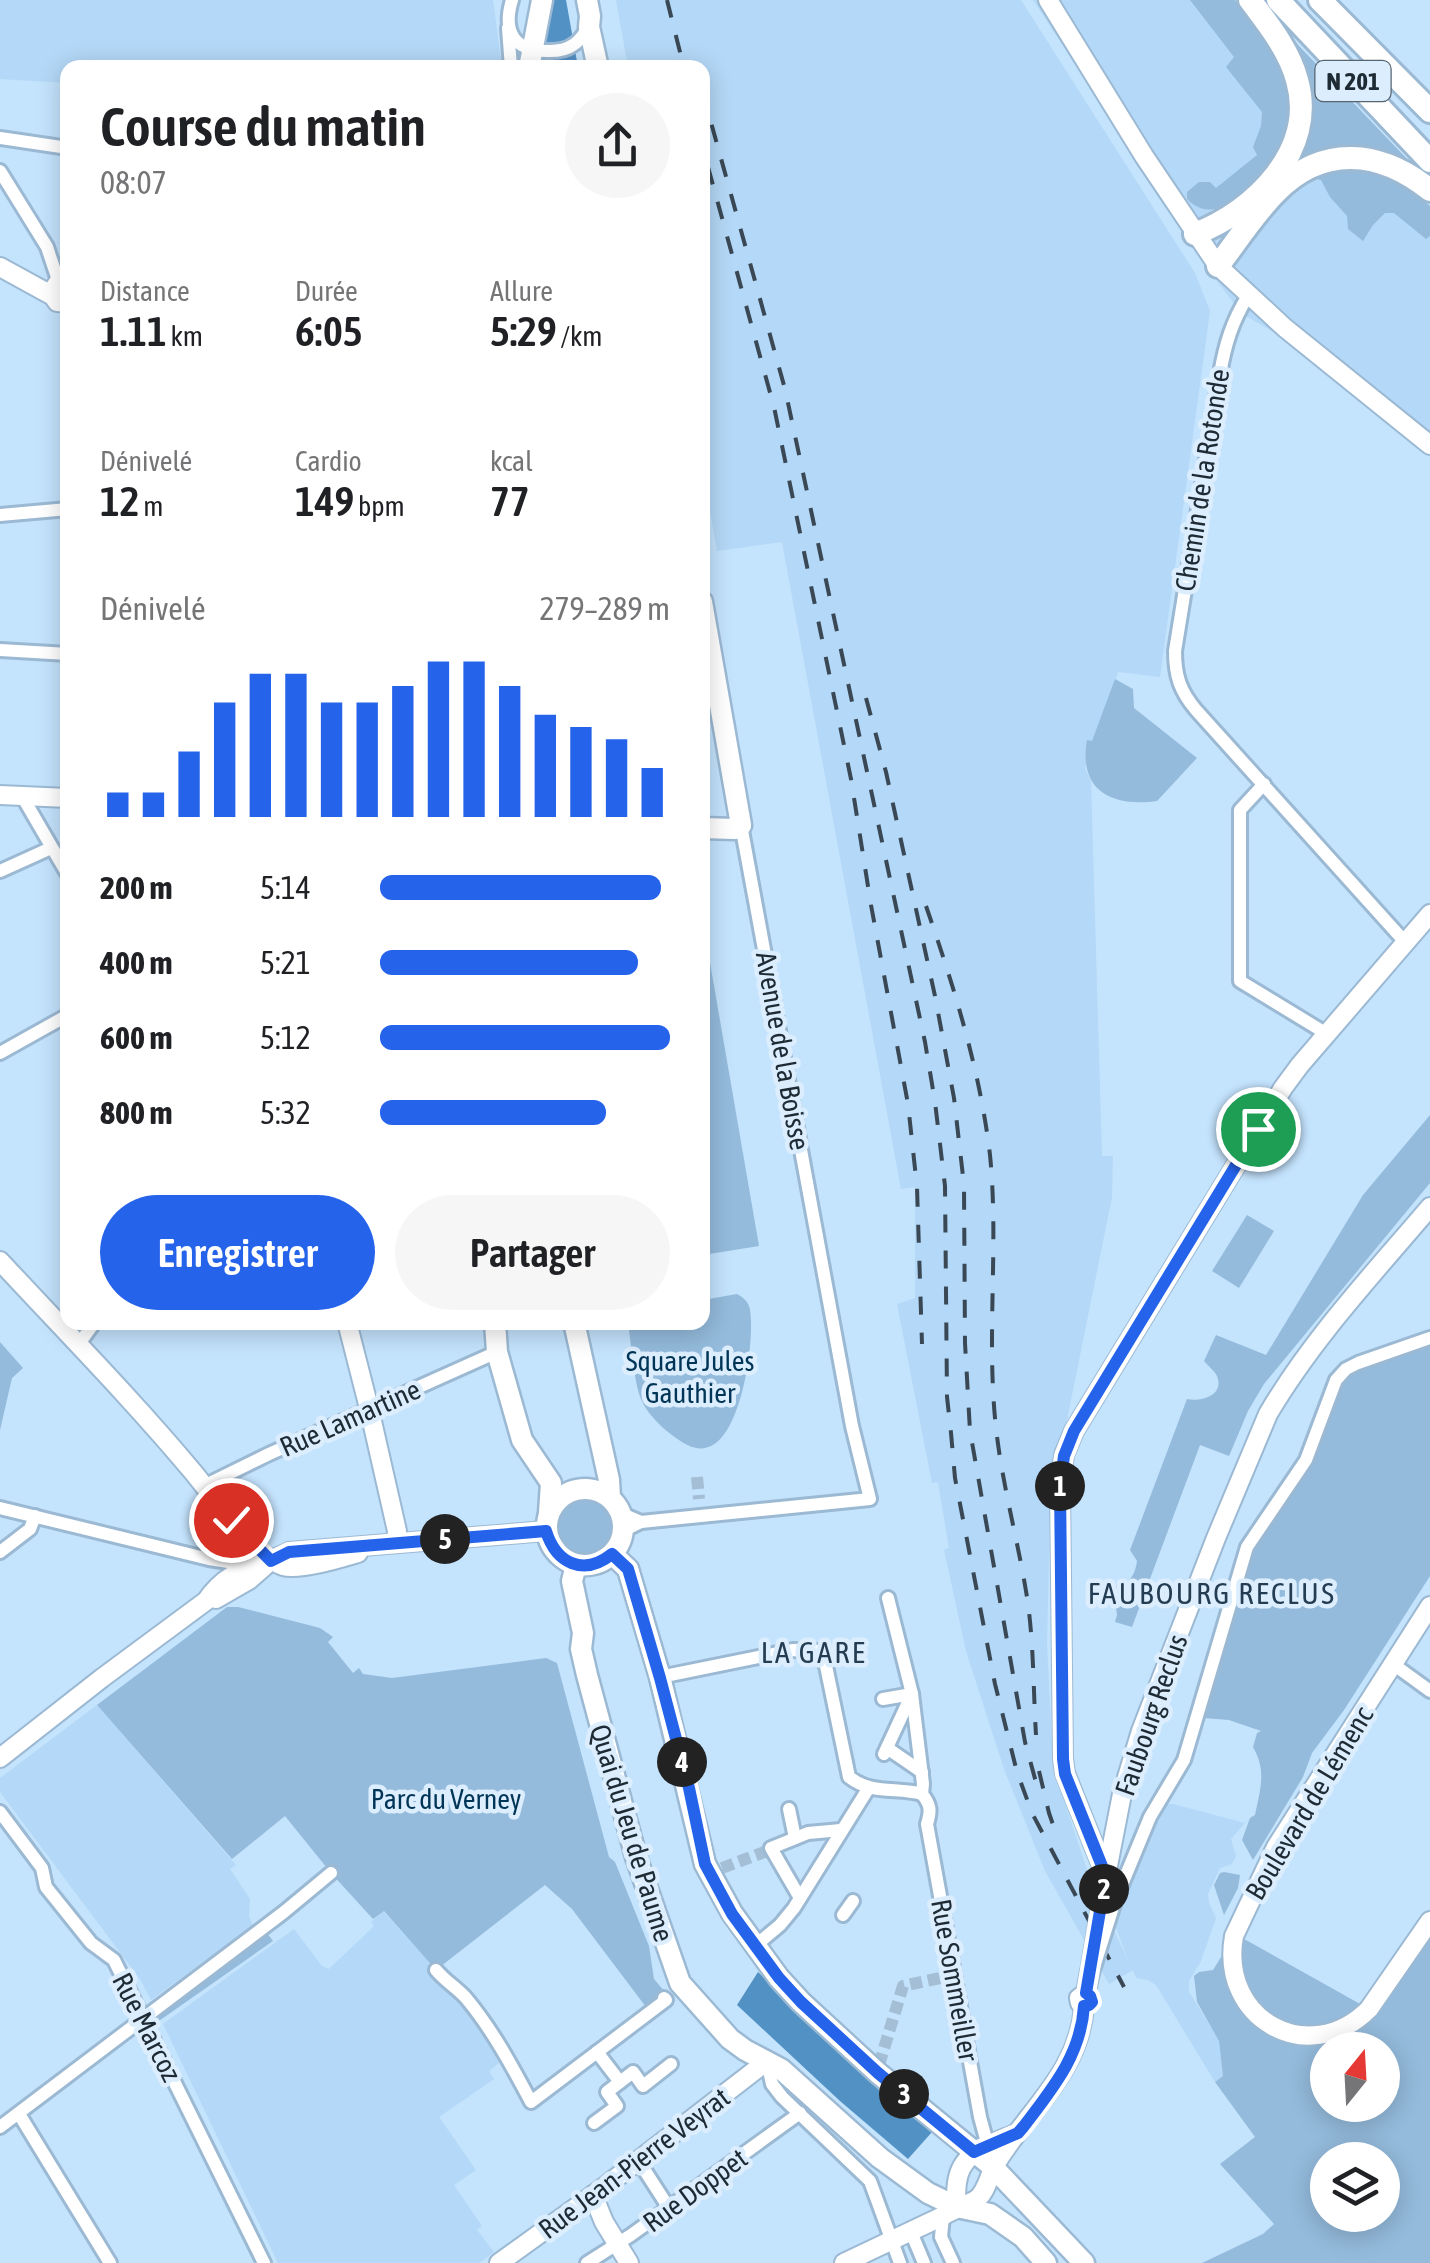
<!DOCTYPE html>
<html lang="fr">
<head>
<meta charset="utf-8">
<style>
	body { margin:0; font-family:"Asap Condensed",sans-serif; background:#f6f6f6; color:#202124; height:100vh; display:flex; flex-direction:column; font-size:38px; white-space:nowrap }
	* { box-sizing:border-box; margin:0 }
	p { font-size:32px; color:#757577 }
	.icon { flex:none; width:55px; height:55px; fill:none; stroke:currentColor; stroke-width:2; stroke-linecap:round; stroke-linejoin:round }
	.map { position:relative; flex:1; overflow:hidden }
	.side { position:absolute; left:60px; top:60px; width:650px; height:1270px; display:flex; flex-direction:column; background:#fff; border-radius:20px; box-shadow:0 5px 25px #0003 }
	.side>* { flex:none }
	.needle { width:65px; rotate:18deg }
	.tools { position:absolute; left:1310px; top:2032px; display:grid; gap:20px }
	.tools a { display:grid; place-items:center; width:90px; height:90px; border-radius:50%; background:#fff; box-shadow:0 5px 25px #0003; font-size:50px }
	.pin { position:absolute; display:grid; place-items:center; width:85px; height:85px; color:#fff; margin:-42px; border:5px solid #fff; border-radius:50%; box-shadow:0 2px 10px #0007 }
	.km { position:absolute; width:50px; height:50px; margin:-25px; border-radius:50%; background:#222; color:#fff; font-size:28px; line-height:50px; text-align:center }
	.round { display:grid; place-items:center; flex:none; width:105px; height:105px; border-radius:52px; background:#f6f6f6 }
	.summary { display:flex; align-items:center; justify-content:space-between; height:170px; padding:0 40px }
	h1 { font-size:55px; font-weight:600; line-height:75px }
	.metrics { display:grid; grid-template-columns:repeat(3,1fr); gap:15px; height:170px; padding:10px 40px }
	.metrics div { display:grid; align-content:center }
	.metrics b { font-size:42px; font-weight:600 }
	.metrics small { font-size:28px; font-weight:400 }
	.metrics p { font-size:28px }
	.chart { height:280px; padding:20px 40px }
	.chart p { display:flex; justify-content:space-between }
	.chart svg { width:100%; height:180px; margin-top:10px; stroke:#2563eb; stroke-width:6 }
	.primary-button { display:flex; gap:20px; margin-top:auto; padding:20px 40px }
	.primary-button a { flex:1; height:115px; border-radius:60px; background:#2563eb; color:#fff; font-size:40px; font-weight:600; line-height:115px; text-align:center }
	.primary-button a+a { background:#f6f6f6; color:#202124 }
	ul { padding:0 40px; list-style:none; font-size:32px }
	li { display:grid; grid-template-columns:160px 120px 1fr; align-items:center; height:75px }
	li i { height:25px; border-radius:12px; background:#2563eb }
	.map>svg:first-child { display:block }
	.built { fill:#b4d8f7 }
	.green { fill:#94bbdc; fill-rule:evenodd }
	.water { fill:#5291c4 }
	.lines { fill:none; stroke-linecap:round; stroke-linejoin:round }
	.street-tunnel { stroke:#a3bed5; stroke-width:12; stroke-dasharray:12 6; stroke-linecap:butt }
	.street-casing { stroke:#9cb9d3; stroke-width:18 }
	.secondary-casing { stroke:#9cb9d3; stroke-width:22 }
	.primary-casing { stroke:#9cb9d3; stroke-width:25 }
	.highway-casing { stroke:#9cb9d3; stroke-width:28 }
	.street { stroke:#fff; stroke-width:12 }
	.secondary { stroke:#fff; stroke-width:18 }
	.primary { stroke:#fff; stroke-width:20 }
	.highway { stroke:#fff; stroke-width:22 }
	.rail { stroke:#394854; stroke-width:4; stroke-dasharray:18 18; stroke-linecap:butt }
	.street-bridge-casing { stroke:#9cb9d3; stroke-width:18; stroke-linecap:butt }
	.secondary-bridge-casing { stroke:#9cb9d3; stroke-width:22; stroke-linecap:butt }
	.street-bridge { stroke:#fff; stroke-width:12 }
	.secondary-bridge { stroke:#fff; stroke-width:18 }
	.route-casing { stroke:#fff; stroke-width:20 }
	.route { stroke:#2563eb; stroke-width:12 }
	.labels { text-anchor:middle; stroke-width:9; stroke-linejoin:round; paint-order:stroke }
	.shield { fill:#dceefe; stroke:#576571; stroke-width:2.5 }
	.shield-label { font-size:25px; font-weight:bold; fill:#1e2a34 }
	.street-label { font-size:28px; fill:#1e2a34; stroke:#dceefe }
	.park-label { font-size:28px; fill:#013557; stroke:#dceefe }
	.neighbourhood-label { font-size:30px; letter-spacing:2.5px; fill:#243d52; stroke:#dceefe }
</style>
</head>
<body>
<div class="map">
<svg width="1430" height="2263" viewBox="0 0 1430 2263">
	<rect width="100%" height="100%" fill="#c4e3fd"/>
	<!-- built -->
	<g class="built">
		<polygon points="0,0 493,0 502,67 68,68 67,83 0,79"/>
		<polygon points="616,0 1021,0 1195,273 1210,311 1160,677 1118,672 1085,768 1091,782 1102,1156 1113,1156 1112,1197 1066,1425 1055,1453 1051,1476 1047,1643 1053,1767 1092,1885 1128,1960 1113,1920 1147,1831 1162,1804 1173,1804 1245,1823 1231,1839 1236,1856 1232,1864 1220,1868 1208,1894 1209,1903 1216,1918 1201,1961 1189,1981 1189,1992 1219,2040 1223,2076 1215,2082 1156,1985 1148,1980 1136,1978 1133,1970 1109,1984 1045,1871 1004,1769 966,1651 944,1550 949,1548 938,1482 932,1483 897,1304 915,1298 915,1187 901,1189 782,542 717,551 703,473 702,68 628,67"/>
		<polygon points="1033,0 1233,0 1309,146 1402,182 1430,209 1430,434 1382,397 1241,313 1212,274"/>
		<polygon points="97,1705 236,1865 230,1869 250,1899 249,1916 253,1926 151,2000 140,1979 0,1792 0,1778"/>
		<polygon points="383,1911 459,1995 487,2032 499,2063 489,2071 494,2079 439,2117 476,2170 454,2185 482,2226 477,2230 494,2252 479,2263 278,2263 163,2024 294,1929 322,1966 329,1969 374,1926 371,1922"/>
	</g>
	<!-- green -->
	<g class="green">
		<path d="M 1190,0 L 1235,0 C 1256,26 1279,51 1288,84 C 1293,99 1291,122 1286,137 C 1276,170 1221,235 1187,199 L 1187,192 L 1199,182 L 1210,182 L 1216,188 L 1257,155 L 1253,147 L 1261,126 L 1262,112 L 1226,67 L 1234,57 Z"/>
		<path d="M 1278,24 L 1409,161 C 1360,144 1348,141 1298,159 Z"/>
		<polygon points="1358,165 1402,182 1430,206 1430,236 1426,239 1394,213 1385,213 1373,225 1363,241 1348,229 1347,216 1330,197 1321,180 1316,179 1305,182 1309,173"/>
		<path d="M 1115,679 L 1133,689 L 1134,708 L 1197,758 L 1157,801 C 1112,807 1078,791 1087,740 L 1092,741 Z"/>
		<polygon points="703,922 759,1246 703,1255 702,1255"/>
		<path d="M 1430,1115 L 1430,1183 L 1264,1384 L 1248,1411 L 1229,1456 L 1200,1445 L 1132,1627 L 1115,1622 L 1117,1615 L 1113,1586 C 1129,1585 1135,1576 1137,1561 L 1130,1550 L 1187,1399 C 1200,1402 1225,1396 1217,1376 C 1214,1370 1208,1366 1204,1361 L 1216,1335 L 1266,1355 L 1363,1195 Z"/>
		<polygon points="1247,1215 1274,1231 1239,1288 1212,1271"/>
		<path d="M 737,1294 C 744,1298 749,1302 750,1310 C 755,1341 742,1432 711,1446 C 699,1452 687,1446 676,1438 C 663,1429 647,1414 641,1399 C 634,1382 631,1342 628,1323 L 702,1322 L 703,1300 Z"/>
		<polygon points="0,1342 23,1368 12,1378 0,1430"/>
		<path d="M 1430,1343 L 1430,1576 L 1344,1710 L 1312,1753 L 1303,1777 L 1253,1860 L 1242,1840 L 1250,1818 L 1255,1815 C 1260,1790 1267,1771 1253,1747 L 1257,1733 L 1261,1731 L 1229,1720 L 1204,1718 L 1217,1665 L 1254,1545 L 1309,1467 L 1345,1377 Z"/>
		<circle cx="583" cy="1528" r="30"/>
		<polygon points="227,1607 238,1607 320,1628 333,1637 328,1642 353,1673 359,1668 363,1674 392,1678 546,1658 557,1663 609,1857 615,1862 649,1946 654,1979 665,1992 646,2007 572,1909 545,1885 436,1970 384,1911 373,1919 331,1873 285,1816 232,1859 97,1705"/>
		<polygon points="1224,1872 1240,1875 1238,1888 1224,1915 1214,1885 1220,1873"/>
		<path d="M 1430,1921 L 1430,2263 L 1202,2263 L 1263,2234 L 1274,2224 L 1220,2164 L 1255,2137 L 1215,2082 L 1223,2076 L 1219,2041 L 1197,2002 L 1194,1976 L 1199,1972 L 1213,1970 L 1234,1936 L 1246,1940 L 1369,2009 ZM 1328,2050 L 1382,2050 L 1382,2105 L 1328,2105 ZM 1328,2160 L 1382,2160 L 1382,2215 L 1328,2215 Z"/>
		<polygon points="267,1933 273,1941 156,2023 152,2016"/>
	</g>
	<!-- water -->
	<g class="water">
		<polygon points="532,0 566,0 578,67 544,67"/>
		<polygon points="758,1972 879,2090 932,2132 908,2159 840,2101 737,2005"/>
	</g>
	<g class="lines">
		<!-- street-tunnel -->
		<g class="street-tunnel">
			<polyline points="697,1477 699,1499"/>
			<polyline points="722,1868 767,1851"/>
			<polyline points="879,2065 903,1986 940,1978"/>
		</g>
		<!-- street casing -->
		<g class="street-casing">
			<g id="street">
				<path d="M 512,0 C 502,33 515,52 550,51 C 558,51 566,50 573,45 C 580,41 584,33 589,27"/>
				<polyline points="508,28 511,68"/>
				<polyline points="0,138 68,148"/>
				<polyline points="0,171 47,247 59,283"/>
				<path d="M 1248,296 C 1232,321 1225,345 1220,374 L 1175,651 C 1175,676 1180,691 1196,710 L 1405,942"/>
				<polyline points="0,515 68,509"/>
				<polyline points="0,650 68,654"/>
				<polyline points="1264,784 1240,810 1240,981 1327,1034"/>
				<polyline points="22,796 68,875"/>
				<polyline points="0,871 51,848"/>
				<polyline points="0,1053 68,1015"/>
				<polyline points="78,1345 95,1322"/>
				<polyline points="204,1486 269,1454 497,1352"/>
				<polyline points="0,1508 209,1559 235,1563 254,1562"/>
				<polyline points="620,1513 641,1522"/>
				<polyline points="623,1531 641,1522 870,1499 852,1426 741,825"/>
				<polyline points="0,1552 30,1529 35,1516"/>
				<polyline points="888,1598 912,1694 923,1784 922,1794"/>
				<polyline points="1393,1664 1430,1691"/>
				<path d="M 660,1677 L 793,1650 L 817,1651 L 826,1666 L 849,1777 C 872,1795 896,1787 922,1794"/>
				<polyline points="883,1699 912,1694"/>
				<polyline points="887,1748 922,1772"/>
				<polyline points="884,1754 911,1696"/>
				<path d="M 922,1794 C 931,1805 931,1811 927,1824 L 980,2117 L 989,2150"/>
				<polyline points="789,1809 795,1838"/>
				<polyline points="0,1812 42,1868 46,1887 91,1943 114,1960 264,2263"/>
				<polyline points="800,1898 771,1848 808,1833 841,1830"/>
				<polyline points="1114,1904 1150,1817 1184,1760 1247,1547 1306,1460 1336,1380 1346,1369 1358,1363 1430,1338"/>
				<polyline points="843,1915 853,1901"/>
				<polyline points="755,1946 780,1925 794,1908 868,1789"/>
				<path d="M 436,1970 C 445,1981 457,1988 466,1998 C 492,2029 512,2066 531,2102 L 666,2000 L 664,1998"/>
				<polyline points="597,2052 620,2082"/>
				<polyline points="767,2061 772,2084 782,2097 870,2181 900,2263"/>
				<polyline points="19,2114 110,2263"/>
				<polyline points="594,2123 617,2106 607,2092 633,2072 643,2086 671,2064"/>
				<polyline points="0,2127 284,1912 331,1873"/>
				<polyline points="638,2160 669,2208"/>
				<polyline points="943,2216 941,2237 953,2263"/>
				<polyline points="911,2232 924,2263"/>
				<polyline points="587,2263 631,2235 800,2113"/>
			</g>
		</g>
		<!-- secondary casing -->
		<g class="secondary-casing">
			<g id="secondary">
				<polyline points="1048,0 1144,156 1218,266 1285,328 1430,445"/>
				<polyline points="0,267 53,296 57,302 68,303"/>
				<polyline points="53,296 53,290 57,284 68,283"/>
				<polyline points="0,795 68,798"/>
				<path d="M 0,1261 C 65,1331 132,1399 193,1472 C 214,1497 253,1556 283,1566 C 299,1571 341,1558 358,1553"/>
				<polyline points="347,1322 369,1408 397,1531 396,1543"/>
				<polyline points="216,1599 249,1580 265,1566"/>
				<path d="M 1430,1606 L 1276,1847 L 1234,1936 C 1219,2020 1309,2069 1369,2009 L 1430,1921"/>
				<path d="M 0,1758 L 102,1678 L 206,1601 C 230,1566 255,1569 289,1552 L 546,1531"/>
				<polyline points="1106,1876 1065,1773 1063,1759 1060,1486 1064,1455 1074,1431 1283,1088 1300,1065 1430,914"/>
				<path d="M 1106,1876 L 1122,1794 L 1141,1731 L 1216,1538 L 1268,1414 C 1312,1339 1374,1273 1430,1207"/>
				<polyline points="593,2195 604,2222 629,2263"/>
				<path d="M 957,2207 C 951,2156 976,2151 1015,2134"/>
				<polyline points="499,2263 603,2188 767,2061"/>
				<path d="M 844,2263 L 943,2216 C 954,2209 968,2205 977,2199 C 987,2191 989,2175 995,2165 C 1027,2111 1080,2072 1084,2006 L 1080,2003 L 1079,1998 L 1086,1993 L 1090,1971"/>
			</g>
		</g>
		<!-- primary casing -->
		<g class="primary-casing">
			<g id="primary">
				<polyline points="587,0 590,16 589,27 598,68"/>
				<polyline points="529,68 542,0"/>
				<polyline points="702,602 741,825 735,829 702,828"/>
				<polyline points="495,1322 497,1352 522,1440 551,1483 549,1513"/>
				<polyline points="574,1322 609,1480 610,1498"/>
				<circle cx="585" cy="1527" r="38"/>
				<polyline points="612,1554 628,1569 660,1677 705,1864 732,1913 779,1978 801,2002 878,2073 993,2167 1084,2263"/>
				<polyline points="576,1565 572,1581 583,1633 581,1649 587,1675 636,1857 680,1983 730,2039 745,2050 781,2069 880,2158 928,2193 957,2207 990,2214 1023,2237 1046,2263"/>
			</g>
		</g>
		<!-- highway casing -->
		<g class="highway-casing">
			<g id="highway">
				<polyline points="1278,0 1430,161"/>
				<polyline points="1320,0 1430,111"/>
				<path d="M 1195,234 C 1255,211 1317,150 1297,80 C 1289,50 1268,24 1250,0"/>
				<path d="M 1218,266 C 1237,241 1254,214 1276,192 C 1323,144 1380,150 1430,190"/>
			</g>
		</g>
		<!-- street -->
		<use href="#street" class="street"/>
		<!-- secondary -->
		<use href="#secondary" class="secondary"/>
		<!-- primary -->
		<use href="#primary" class="primary"/>
		<!-- highway -->
		<use href="#highway" class="highway"/>
		<!-- rail -->
		<g class="rail">
			<polyline points="667,0 684,68"/>
			<polyline points="702,90 785,389 925,1042 935,1102 945,1186 947,1397 951,1433 955,1478 995,1684 1017,1772 1032,1813 1124,1987"/>
			<polyline points="708,167 774,407 851,779 871,905 908,1104 917,1187 922,1344"/>
			<polyline points="866,698 886,772 935,996 954,1098 964,1185 965,1343 970,1431 1025,1742 1037,1786"/>
			<path d="M 926,906 C 954,987 980,1070 990,1155 C 999,1246 986,1337 996,1428 C 1002,1483 1017,1537 1026,1591 C 1034,1638 1033,1687 1036,1735"/>
			<polyline points="1039,1771 1049,1813 1058,1839"/>
		</g>
		<!-- street-bridge casing -->
		<g class="street-bridge-casing">
			<polyline id="street-bridge" points="1088,1986 1114,1904"/>
		</g>
		<!-- secondary-bridge casing -->
		<g class="secondary-bridge-casing">
			<polyline id="secondary-bridge" points="1091,1966 1104,1890"/>
		</g>
		<!-- street-bridge -->
		<use href="#street-bridge" class="street-bridge"/>
		<!-- secondary-bridge -->
		<use href="#secondary-bridge" class="secondary-bridge"/>
	</g>
	<g class="lines">
		<!-- route casing -->
		<g class="route-casing">
			<path id="route" d="M 231,1520 L 271,1561 L 289,1552 L 546,1531 C 556,1563 583,1577 612,1554 L 628,1569 L 660,1678 L 689,1788 L 705,1864 L 732,1914 L 779,1978 L 801,2002 L 878,2073 L 974,2152 L 1018,2133 L 1024,2126 C 1052,2089 1081,2055 1084,2006 L 1089,2005 L 1092,2002 L 1090,1996 L 1086,1993 L 1106,1876 L 1065,1774 L 1063,1759 L 1060,1486 L 1064,1456 L 1074,1431 L 1258,1129"/>
		</g>
		<!-- route -->
		<use href="#route" class="route"/>
	</g>
	<g class="labels">
		<!-- shield labels -->
		<rect class="shield" x="1315.5" y="61" width="75" height="40" rx="8"/>
		<g class="shield-label">
			<text x="1353" y="90">N 201</text>
		</g>
		<!-- street labels -->
		<g class="street-label">
			<text transform="translate(1202 480) rotate(-81)" y="10">Chemin de la Rotonde</text>
			<text transform="translate(783 1051) rotate(80)" y="10">Avenue de la Boisse</text>
			<text transform="translate(350 1418) rotate(-24)" y="10">Rue Lamartine</text>
			<text transform="translate(1151 1715) rotate(-71)" y="10">Faubourg Reclus</text>
			<text transform="translate(1309 1803) rotate(-59)" y="10">Boulevard de Lémenc</text>
			<text transform="translate(632 1833) rotate(73)" y="10">Quai du Jeu de Paume</text>
			<text transform="translate(955 1980) rotate(80)" y="10">Rue Sommeiller</text>
			<text transform="translate(147 2027) rotate(63)" y="10">Rue Marcoz</text>
			<text transform="translate(634 2163) rotate(-37)" y="10">Rue Jean-Pierre Veyrat</text>
			<text transform="translate(695 2190) rotate(-36)" y="10">Rue Doppet</text>
		</g>
		<!-- park labels -->
		<g class="park-label">
			<text x="690" y="1371">Square Jules<tspan x="690" dy="32">Gauthier</tspan></text>
			<text x="446" y="1809">Parc du Verney</text>
		</g>
		<!-- neighbourhood labels -->
		<g class="neighbourhood-label">
			<text x="1212" y="1604">FAUBOURG RECLUS</text>
			<text x="814" y="1663">LA GARE</text>
		</g>
	</g>
</svg>
<div class="tools">
<a><svg class="needle" viewBox="-14 -14 28 28"><path d="M0-13l5 13h-10z" fill="#e53935"/><path d="M0 13l5-13h-10z" fill="#757577"/></svg></a>
<a><svg class="icon" aria-label="layers" viewBox="0 0 24 24"><path d="M12 4l9 5-9 5-9-5zM3 14l9 5 9-5"/></svg></a>
</div>
<div class="pin" style="left:1258px;top:1129px;background:#1e9e55"><svg class="icon" aria-label="arrive" viewBox="0 0 24 24"><path d="M6 21V4h12l-3 4 3 4H6"/></svg></div>
<div class="pin" style="left:231px;top:1520px;background:#d93025"><svg class="icon" aria-label="check" viewBox="0 0 24 24"><path d="M5 12l5 5 9-10"/></svg></div>
<b class="km" style="left:1060px;top:1486px">1</b>
<b class="km" style="left:1104px;top:1889px">2</b>
<b class="km" style="left:904px;top:2094px">3</b>
<b class="km" style="left:682px;top:1762px">4</b>
<b class="km" style="left:445px;top:1539px">5</b>
<section class="side">
<div class="summary"><div><h1>Course du matin</h1><p>08:07</p></div><a class="round"><svg class="icon" aria-label="share" viewBox="0 0 24 24"><path d="M12 15V3M7 8l5-5 5 5M5 13v7h14v-7"/></svg></a></div>
<div class="metrics">
<div><p>Distance</p><b>1.11<small> km</small></b></div>
<div><p>Durée</p><b>6:05</b></div>
<div><p>Allure</p><b>5:29<small> /km</small></b></div>
</div>
<div class="metrics">
<div><p>Dénivelé</p><b>12<small> m</small></b></div>
<div><p>Cardio</p><b>149<small> bpm</small></b></div>
<div><p>kcal</p><b>77</b></div>
</div>
<div class="chart"><p><span>Dénivelé</span>279–289 m</p>
<svg viewBox="0 0 160 44" preserveAspectRatio="none"><path d="M5 44V38M15 44V38M25 44V28M35 44V16M45 44V9M55 44V9M65 44V16M75 44V16M85 44V12M95 44V6M105 44V6M115 44V12M125 44V19M135 44V22M145 44V25M155 44V32"/></svg>
</div>
<ul>
<li><b>200 m</b>5:14<i style="width:97%"></i></li>
<li><b>400 m</b>5:21<i style="width:89%"></i></li>
<li><b>600 m</b>5:12<i style="width:100%"></i></li>
<li><b>800 m</b>5:32<i style="width:78%"></i></li>
</ul>
<div class="primary-button"><a>Enregistrer</a><a>Partager</a></div>
</section>
</div>
</body>
</html>
